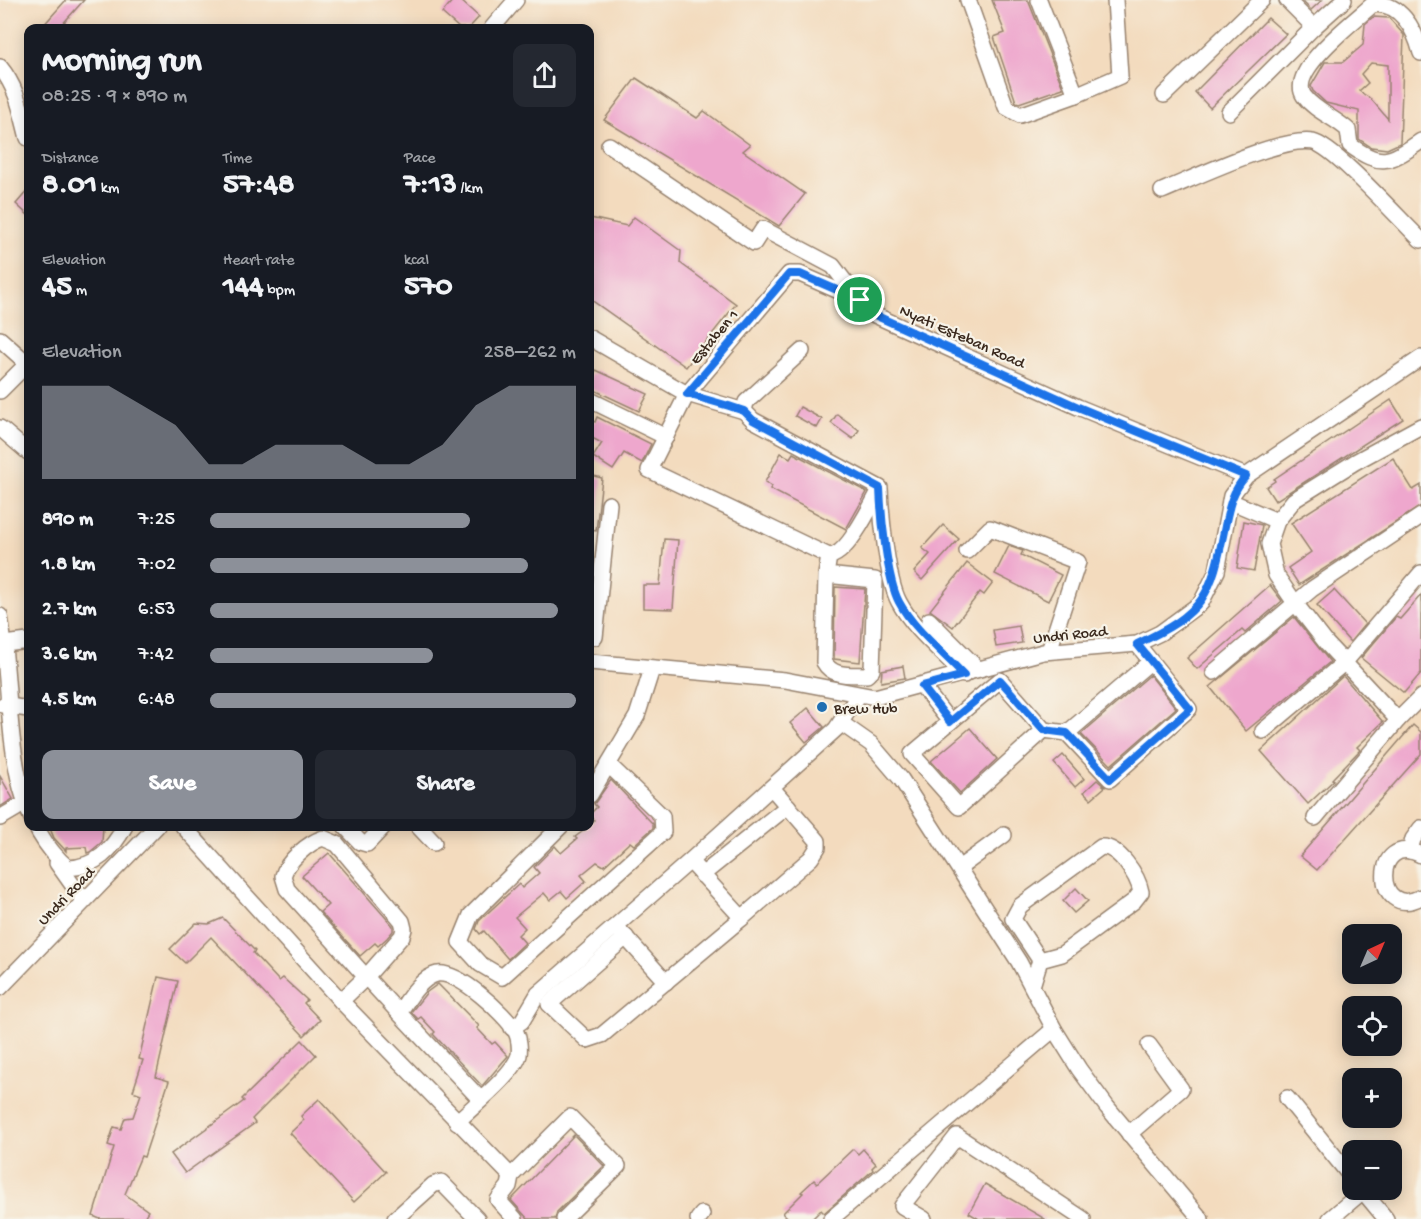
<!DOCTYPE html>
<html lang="en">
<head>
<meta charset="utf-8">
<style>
	body { margin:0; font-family:"Gochi Hand",sans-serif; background:#242831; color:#f1f3f6; height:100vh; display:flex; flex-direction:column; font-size:22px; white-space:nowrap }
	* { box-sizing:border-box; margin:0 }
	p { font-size:20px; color:#9ea1a6 }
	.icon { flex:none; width:33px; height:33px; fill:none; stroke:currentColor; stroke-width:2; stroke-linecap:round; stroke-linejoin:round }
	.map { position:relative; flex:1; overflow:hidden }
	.side { position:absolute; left:24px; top:24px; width:570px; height:807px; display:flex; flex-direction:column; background:#171b24; border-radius:12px; box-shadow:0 3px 15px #0003 }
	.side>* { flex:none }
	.needle { width:39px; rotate:44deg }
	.fabs { position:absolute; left:1342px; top:924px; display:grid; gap:12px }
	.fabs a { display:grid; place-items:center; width:60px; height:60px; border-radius:12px; background:#171b24; box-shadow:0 3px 15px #0003; font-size:30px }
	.pin { position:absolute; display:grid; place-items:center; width:51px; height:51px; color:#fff; margin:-26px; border:3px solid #fff; border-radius:50%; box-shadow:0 2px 6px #0007 }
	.round { display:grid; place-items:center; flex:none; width:63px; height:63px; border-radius:12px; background:#242831 }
	.overview { display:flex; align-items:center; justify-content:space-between; height:102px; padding:0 18px }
	h1 { font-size:33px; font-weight:700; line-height:45px }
	.stats { display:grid; grid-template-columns:repeat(3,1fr); gap:9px; height:102px; padding:6px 18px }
	.stats div { display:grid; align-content:center }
	.stats b { font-size:30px; font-weight:700 }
	.stats small { font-size:16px; font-weight:400 }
	.stats p { font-size:16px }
	.chart { height:168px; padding:12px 18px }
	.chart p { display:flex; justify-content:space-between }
	.chart svg { width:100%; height:108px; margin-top:6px; fill:#8c9099; opacity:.7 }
	.action { display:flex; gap:12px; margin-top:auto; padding:12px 18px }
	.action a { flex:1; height:69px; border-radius:12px; background:#8c9099; color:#fff; font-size:24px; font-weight:700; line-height:69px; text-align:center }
	.action a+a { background:#242831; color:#f1f3f6 }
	ul { padding:0 18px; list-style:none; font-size:20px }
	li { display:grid; grid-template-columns:96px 72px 1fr; align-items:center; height:45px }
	li i { height:15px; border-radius:8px; background:#8c9099 }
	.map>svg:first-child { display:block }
	.building { fill:#eea7cd; fill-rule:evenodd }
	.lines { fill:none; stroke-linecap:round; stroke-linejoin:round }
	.minor-casing { stroke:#97826e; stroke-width:18 }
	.minor { stroke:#fff; stroke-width:15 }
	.route-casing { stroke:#fff; stroke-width:12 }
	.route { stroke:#1a73e8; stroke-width:8 }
	.poi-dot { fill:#1f6fb2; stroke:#f7f3e8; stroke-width:2 }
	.labels { text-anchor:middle; stroke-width:4.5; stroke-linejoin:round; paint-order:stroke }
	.street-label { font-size:16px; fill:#3b2a1e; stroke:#f7f3e8 }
	.poi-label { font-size:16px; fill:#3b2a1e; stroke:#f7f3e8; text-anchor:start }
</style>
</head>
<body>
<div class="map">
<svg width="1421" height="1219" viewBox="0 0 1421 1219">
	<rect width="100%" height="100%" fill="#f7f3e8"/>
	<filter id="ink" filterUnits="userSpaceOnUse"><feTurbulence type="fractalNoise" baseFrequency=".0167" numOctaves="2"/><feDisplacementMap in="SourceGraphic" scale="12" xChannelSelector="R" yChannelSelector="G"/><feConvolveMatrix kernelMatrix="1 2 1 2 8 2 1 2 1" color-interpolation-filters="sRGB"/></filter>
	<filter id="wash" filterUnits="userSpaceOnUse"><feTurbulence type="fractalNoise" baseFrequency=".008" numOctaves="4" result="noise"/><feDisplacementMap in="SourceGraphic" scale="24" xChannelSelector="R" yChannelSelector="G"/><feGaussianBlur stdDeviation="1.35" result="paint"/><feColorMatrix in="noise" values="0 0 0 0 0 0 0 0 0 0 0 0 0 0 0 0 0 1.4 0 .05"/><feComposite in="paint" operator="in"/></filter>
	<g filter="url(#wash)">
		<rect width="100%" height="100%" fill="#f3dbbe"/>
		<g id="blocks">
			<!-- building -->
			<g class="building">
				<polygon points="66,0 84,0 59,28 41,28"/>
				<polygon points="453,0 460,0 479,17 469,28 459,28 442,13"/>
				<polygon points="992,0 1028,0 1063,88 1019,103 1016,102 994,37 1005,33"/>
				<polygon points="1301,0 1322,0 1311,10"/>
				<path d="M 1373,17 L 1389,18 L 1404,35 L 1400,143 L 1387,149 L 1371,147 L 1359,139 L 1359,111 L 1326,103 L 1313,91 L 1311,86 L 1325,62 L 1343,62 L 1363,45 L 1365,24 ZM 1371,63 L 1388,65 L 1388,119 L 1371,99 L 1359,91 L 1368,83 L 1361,74 Z"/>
				<polygon points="1268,18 1286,34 1210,108 1195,92"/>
				<polygon points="636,78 697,118 704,111 750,145 743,151 805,194 779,226 604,120"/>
				<polygon points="28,190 28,215 16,204"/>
				<polygon points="634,217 681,251 680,263 736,304 686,367 590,299 590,218 627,226"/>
				<polygon points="596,370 648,394 639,411 590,388 590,374 593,375"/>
				<polygon points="1391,400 1403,419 1275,501 1266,487 1275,481 1274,479"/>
				<polygon points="800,407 822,419 817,428 795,416"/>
				<polygon points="837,414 859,430 853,439 831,423"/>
				<polygon points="597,417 651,444 642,463 624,453 613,470 593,457 602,443 590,437 590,420 595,422"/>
				<polygon points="781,453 790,458 793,453 867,492 846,529 770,489 772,486 765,482"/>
				<polygon points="1393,458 1413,490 1421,485 1421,506 1299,585 1288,568 1311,552 1291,523"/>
				<polygon points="590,475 602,478 596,531 590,530"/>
				<polygon points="1244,521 1262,525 1254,571 1237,568"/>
				<polygon points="943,525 959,539 922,580 914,572 930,554 922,548"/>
				<polygon points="664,539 678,540 673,609 643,608 643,585 660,585"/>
				<polygon points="1009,546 1023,551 1021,555 1061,575 1048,601 995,574"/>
				<polygon points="967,563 993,583 984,595 980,592 953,627 930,610"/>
				<polygon points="1270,585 1282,601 1245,633 1242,630 1197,669 1187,658"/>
				<polygon points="835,587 865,589 860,662 834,659"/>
				<polygon points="1334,590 1365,624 1350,642 1317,605"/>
				<polygon points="1421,595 1421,673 1404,693 1361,658 1396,617 1400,619"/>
				<polygon points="1294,617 1330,662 1246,731 1210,687"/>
				<polygon points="1019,626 1022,643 996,647 993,630"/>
				<polygon points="903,666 905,678 881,682 882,670"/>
				<polygon points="1150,675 1176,708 1111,765 1081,734"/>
				<polygon points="1343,676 1383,722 1357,747 1360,750 1332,779 1334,780 1308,804 1261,751"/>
				<polygon points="808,708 824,727 806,742 790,723"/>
				<polygon points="1413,725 1421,732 1421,754 1317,870 1300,856"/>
				<polygon points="970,728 997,759 960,793 931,761"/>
				<polygon points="1063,755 1084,779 1075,787 1054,763"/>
				<polygon points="0,776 13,799 0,807"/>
				<polygon points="611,780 653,824 653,828 634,845 630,842 604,866 597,862 581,875 586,881 567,898 561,891 550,900 544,893 515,917 525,928 518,935 525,943 508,959 484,931 480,934 476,929 479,921 519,884 522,888 539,873 534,867 555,846 561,853 577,839 575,837 590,826 594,820 590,814 597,807 594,804"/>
				<polygon points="1097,780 1105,787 1091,799 1084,792"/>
				<polygon points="49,826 103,826 102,842 90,852 87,853 86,847 66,848 66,851 54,838"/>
				<polygon points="329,853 393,926 393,931 387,938 378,946 375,943 360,956 320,912 328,905 302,876"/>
				<polygon points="1076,888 1088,901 1074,913 1063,901"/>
				<polygon points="223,918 255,951 253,953 279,981 283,978 307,1000 304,1003 320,1020 304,1036 211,937 185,963 170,949 196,923 209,924"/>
				<polygon points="158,977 178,981 156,1077 169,1081 144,1157 141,1156 125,1194 148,1211 143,1219 100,1219 93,1216 114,1147 108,1145 114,1127 121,1129 125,1118 133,1117 141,1094 133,1091 143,1060 139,1059"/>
				<polygon points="438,984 479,1026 477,1028 492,1044 495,1042 508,1056 482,1086 433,1034 435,1032 421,1017 418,1019 411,1012 427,992"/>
				<polygon points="302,1040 316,1055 252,1119 255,1123 185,1173 171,1154 244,1101 242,1099"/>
				<polygon points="319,1099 386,1172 354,1202 290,1133 304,1120 301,1116"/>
				<polygon points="574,1135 604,1166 557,1212 555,1219 528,1219 511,1200"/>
				<polygon points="853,1149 858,1154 863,1149 876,1164 872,1168 873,1170 824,1213 821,1210 812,1219 789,1219 783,1213 803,1193 801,1192 814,1180 817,1183"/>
				<polygon points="985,1184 1045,1219 979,1219 969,1213"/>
			</g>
		</g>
	</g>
	<g filter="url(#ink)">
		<use href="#blocks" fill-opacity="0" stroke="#97826e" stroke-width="1.5"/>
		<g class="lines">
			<!-- minor casing -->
			<g class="minor-casing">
				<g id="minor">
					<polyline points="968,0 1006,107 1020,115 1076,95"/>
					<polyline points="1039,0 1076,95 1120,76 1115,0"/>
					<polyline points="1314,27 1344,0"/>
					<polyline points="492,28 516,0"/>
					<path d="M 1421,53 C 1415,30 1400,0 1372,5 C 1355,21 1287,71 1304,96 C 1314,110 1335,118 1348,130 L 1350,145 C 1382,169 1391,161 1421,141"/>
					<path d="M 0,67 C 18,89 21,112 28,138"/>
					<polyline points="1164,95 1262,0"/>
					<polyline points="1229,112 1314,27 1287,0"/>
					<polyline points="609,145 754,243 763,229 833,266 868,312 1078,407 1246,476"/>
					<path d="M 1162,191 C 1194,178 1282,136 1313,142 C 1335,147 1401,221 1421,240"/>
					<polyline points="590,338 687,394 789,274 800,274 857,299"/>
					<polyline points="0,339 28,364"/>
					<path d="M 802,351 L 746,402 L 744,411 L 753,420 L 880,488 C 881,515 887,580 899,602 C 914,630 943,652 964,675"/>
					<polyline points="0,391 28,363"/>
					<polyline points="590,400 666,437"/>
					<path d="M 744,411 L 687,394 L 649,470 L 829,556 L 826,575 L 824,662 C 833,678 851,674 867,675 L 872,670 L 875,580 L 826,575"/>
					<polyline points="0,428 28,452"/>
					<polyline points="1230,501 1277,521"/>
					<polyline points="967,551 990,528 1078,562 1049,651"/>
					<path d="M 829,556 C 847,556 871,506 879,491"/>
					<path d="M 0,616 C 15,705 0,809 68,868 C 96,867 112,850 125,826"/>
					<polyline points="929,620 978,669"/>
					<polyline points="590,637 595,637 609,504"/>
					<polyline points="5,644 28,641"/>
					<polyline points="590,662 785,680 875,697 1043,652 1137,644 1160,633 1201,603 1217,571 1231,496 1246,476 1421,358"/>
					<polyline points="1214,672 1312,589 1421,516"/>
					<polyline points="922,686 950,722"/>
					<polyline points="3,705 28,709"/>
					<polyline points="1398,720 1327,644 1295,603 1276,575 1269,544 1277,521 1294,500 1355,462 1421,426"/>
					<polyline points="841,723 871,744 901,779 1019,962 1054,1029 1079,1069 1107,1107 1201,1219"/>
					<polyline points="1044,730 959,807 912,754 1000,680 1044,730 1067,733 1110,779 1189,709 1137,644"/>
					<polyline points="1263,731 1345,662 1421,573"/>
					<polyline points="1067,733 1150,662"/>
					<polyline points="590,795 637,716 652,669"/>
					<polyline points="0,818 17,808"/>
					<polyline points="1315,818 1398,720 1421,697"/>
					<polyline points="183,826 341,1001 511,1176"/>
					<polyline points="345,826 360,842 367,844 384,826"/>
					<polyline points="418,826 434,843"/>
					<polyline points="561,826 471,915 460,942 480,964 502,977 663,832 662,816 609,765"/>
					<polyline points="1410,851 1413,839 1421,828"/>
					<path d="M 1421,855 C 1372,830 1373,922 1421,897"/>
					<polyline points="690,861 742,918 811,858 818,847 818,841 772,788"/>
					<polyline points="57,863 84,901"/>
					<polyline points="959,868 1004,835"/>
					<polyline points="702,875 788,806"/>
					<polyline points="620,931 666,982"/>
					<polyline points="626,937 549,1004 587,1040 602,1035 742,918"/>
					<path d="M 1032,986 L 1040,960 L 1013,919 L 1020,906 L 1101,847 C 1118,845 1138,876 1141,892 L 1134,901 L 1062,954 L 1040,960"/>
					<polyline points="0,988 157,826"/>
					<path d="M 341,1001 L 366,977 L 287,889 L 283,876 C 287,861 308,843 323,838 L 337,844 L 402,921 L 404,929 L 402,936 L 366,977 L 399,1013"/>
					<polyline points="512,1028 522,1021 538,994 690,861 836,729 858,696"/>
					<polyline points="1287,1098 1353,1179"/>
					<path d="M 457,1122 C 472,1107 514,1074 519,1055 C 520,1048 519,1038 516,1032 C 505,1014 458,970 437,974 C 420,978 408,1000 399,1013 L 480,1099"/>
					<polyline points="1129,1134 1181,1089 1149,1045"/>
					<polyline points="1362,1190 1386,1219"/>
					<polyline points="395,1219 433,1185 441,1182 477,1219"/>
					<polyline points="515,1219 498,1200 509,1186 511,1176 570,1117 618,1166 564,1219"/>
					<polyline points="698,1219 702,1214"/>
					<polyline points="831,1219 1054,1029"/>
					<polyline points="924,1219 902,1206 957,1136 1083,1219"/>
					<polyline points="1330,1219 1363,1191"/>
				</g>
			</g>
			<!-- minor -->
			<use href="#minor" class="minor"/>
		</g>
	</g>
	<g class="lines" filter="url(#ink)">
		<!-- route casing -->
		<g class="route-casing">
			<path id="route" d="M 789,274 L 800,274 L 860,300 L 868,312 L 1078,407 L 1246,476 C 1232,491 1229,507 1225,526 C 1211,597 1205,612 1137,644 L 1190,709 L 1110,779 L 1067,733 L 1044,730 L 1000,680 L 950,722 L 922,686 L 964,675 C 943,652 914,630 899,602 C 887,580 881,515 880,488 L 753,420 L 744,411 L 729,406 L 687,394 Z"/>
		</g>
		<!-- route -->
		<use href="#route" class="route"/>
	</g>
	<!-- markers -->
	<circle class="poi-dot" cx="822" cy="707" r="6"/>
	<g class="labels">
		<!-- street labels -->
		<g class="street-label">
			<text transform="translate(963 335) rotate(24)" y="6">Nyati Esteban Road</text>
			<text transform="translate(713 336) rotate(-50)" y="6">Estaben 1</text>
			<text transform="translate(1070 633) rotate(-6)" y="6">Undri Road</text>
			<text transform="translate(65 895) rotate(-46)" y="6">Undri Road</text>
		</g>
		<!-- poi labels -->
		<g class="poi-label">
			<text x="834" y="713">Brew Hub</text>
		</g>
	</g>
</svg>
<div class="fabs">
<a><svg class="needle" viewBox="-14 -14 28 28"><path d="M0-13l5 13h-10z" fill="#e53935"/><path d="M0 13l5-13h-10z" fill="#9ea1a6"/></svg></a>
<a><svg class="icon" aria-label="locate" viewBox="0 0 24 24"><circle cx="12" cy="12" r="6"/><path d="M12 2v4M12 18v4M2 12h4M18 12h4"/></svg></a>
<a>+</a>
<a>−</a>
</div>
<div class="pin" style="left:860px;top:300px;background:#1e9e55"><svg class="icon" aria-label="arrive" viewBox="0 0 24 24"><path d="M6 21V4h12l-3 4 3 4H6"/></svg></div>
<section class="side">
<div class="overview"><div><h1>Morning run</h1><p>08:25 · 9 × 890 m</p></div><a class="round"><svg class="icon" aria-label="share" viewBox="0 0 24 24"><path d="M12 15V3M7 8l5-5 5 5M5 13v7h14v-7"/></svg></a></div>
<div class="stats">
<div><p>Distance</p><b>8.01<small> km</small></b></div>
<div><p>Time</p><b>57:48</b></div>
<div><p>Pace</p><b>7:13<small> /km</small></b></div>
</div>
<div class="stats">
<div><p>Elevation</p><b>45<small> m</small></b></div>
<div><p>Heart rate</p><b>144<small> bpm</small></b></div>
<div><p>kcal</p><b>570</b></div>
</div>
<div class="chart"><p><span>Elevation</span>258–262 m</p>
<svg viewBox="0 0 160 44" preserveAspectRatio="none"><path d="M0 44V6L10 6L20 6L30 14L40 22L50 38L60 38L70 30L80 30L90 30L100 38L110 38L120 30L130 14L140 6L150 6L160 6V44z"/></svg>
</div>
<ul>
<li><b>890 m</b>7:25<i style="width:71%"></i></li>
<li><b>1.8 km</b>7:02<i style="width:87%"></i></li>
<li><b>2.7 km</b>6:53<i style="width:95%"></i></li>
<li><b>3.6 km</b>7:42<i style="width:61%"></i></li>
<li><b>4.5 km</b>6:48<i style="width:100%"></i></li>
</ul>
<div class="action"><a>Save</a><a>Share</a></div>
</section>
</div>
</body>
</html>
